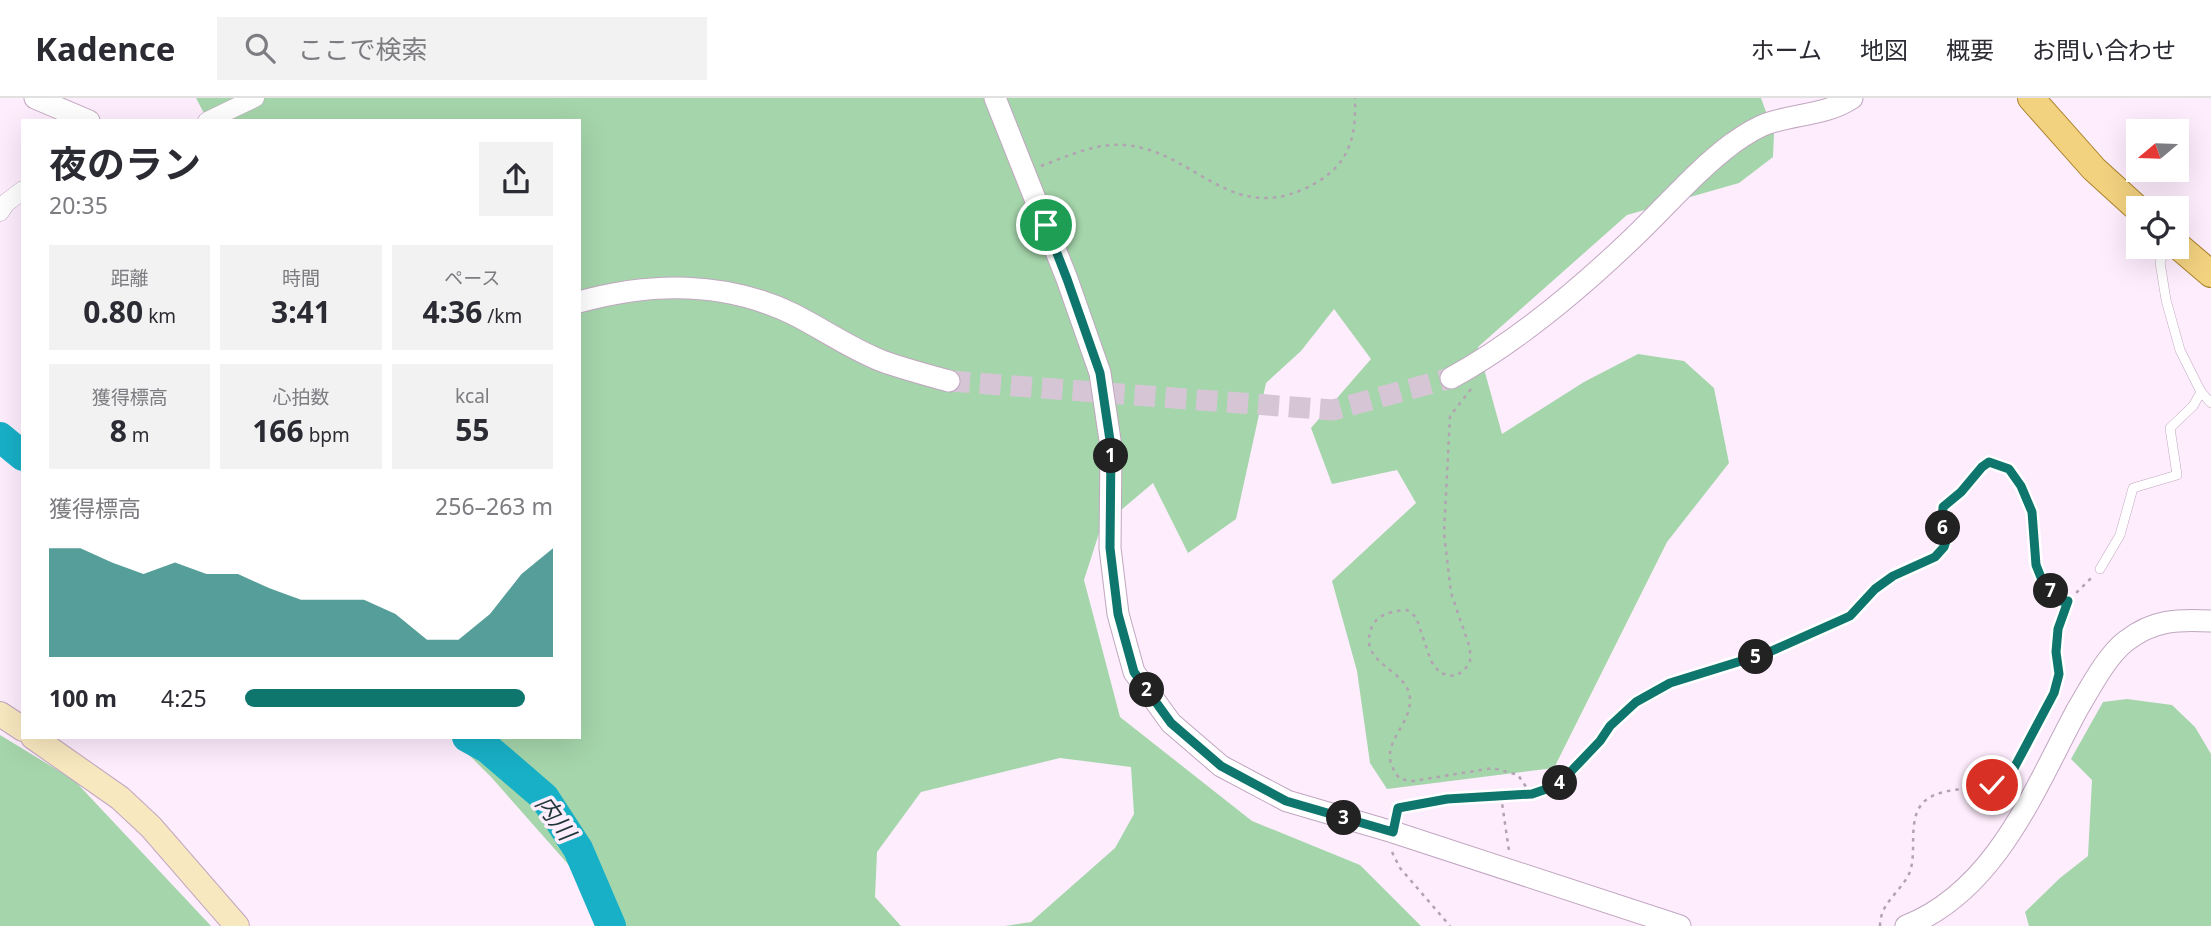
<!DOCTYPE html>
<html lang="ja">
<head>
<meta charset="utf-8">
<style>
	body { margin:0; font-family:"Noto Sans","Noto Sans JP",sans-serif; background:#f2f2f3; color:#2b2b33; height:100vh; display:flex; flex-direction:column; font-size:26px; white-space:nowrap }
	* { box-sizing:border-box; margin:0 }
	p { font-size:23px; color:#7c7c81 }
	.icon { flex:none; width:38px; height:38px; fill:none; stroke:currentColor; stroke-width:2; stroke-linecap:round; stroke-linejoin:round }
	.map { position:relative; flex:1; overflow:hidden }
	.sheet { position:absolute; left:21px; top:21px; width:560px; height:620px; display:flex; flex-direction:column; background:#fff; border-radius:0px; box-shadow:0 7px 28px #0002 }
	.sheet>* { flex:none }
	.needle { width:46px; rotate:251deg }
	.fabs { position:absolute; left:2126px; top:21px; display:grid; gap:14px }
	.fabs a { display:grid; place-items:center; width:63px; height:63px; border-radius:0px; background:#fff; box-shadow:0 7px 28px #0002; font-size:35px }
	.pin { position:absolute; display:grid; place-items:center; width:60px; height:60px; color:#fff; margin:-30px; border:4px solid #fff; border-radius:50%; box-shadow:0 2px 7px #0007 }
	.km { position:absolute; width:35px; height:35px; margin:-18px; border-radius:50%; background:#222; color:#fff; font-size:19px; line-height:35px; text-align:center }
	.round { display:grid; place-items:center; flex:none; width:74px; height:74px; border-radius:0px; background:#f2f2f3 }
	.overview { display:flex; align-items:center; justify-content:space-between; height:119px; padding:0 28px }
	h1 { font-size:38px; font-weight:700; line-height:52px }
	.stats { display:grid; grid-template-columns:repeat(3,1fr); gap:10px; height:119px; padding:7px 28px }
	.stats div { display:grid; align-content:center; border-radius:0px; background:#f2f2f3; text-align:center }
	.stats b { font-size:30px; font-weight:700 }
	.stats small { font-size:19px; font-weight:400 }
	.stats p { font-size:19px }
	.chart { height:196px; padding:14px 28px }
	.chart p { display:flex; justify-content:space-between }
	.chart svg { width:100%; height:126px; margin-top:7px; fill:#0f766e; opacity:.7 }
	ul { padding:0 28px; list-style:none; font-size:23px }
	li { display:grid; grid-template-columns:112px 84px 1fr; align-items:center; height:52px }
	li i { height:18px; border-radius:9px; background:#0f766e }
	header { display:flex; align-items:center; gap:42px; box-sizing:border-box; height:98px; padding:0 35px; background:#fff; border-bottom:2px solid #e1e1e2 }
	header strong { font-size:33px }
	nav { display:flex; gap:38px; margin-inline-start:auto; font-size:24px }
	.search { width:490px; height:63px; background:#f2f2f3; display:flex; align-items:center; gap:18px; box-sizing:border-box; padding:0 24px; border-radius:0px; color:#7c7c81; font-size:26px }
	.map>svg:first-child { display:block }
	.green { fill:#a5d5ab }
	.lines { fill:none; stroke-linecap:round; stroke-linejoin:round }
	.river { stroke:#18b0c7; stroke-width:30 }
	.tertiary-tunnel { stroke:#d6c6d5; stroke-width:21; stroke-dasharray:21 10; stroke-linecap:butt }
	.service-casing { stroke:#c1a6c0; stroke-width:10 }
	.minor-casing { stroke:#c1a6c0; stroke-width:19 }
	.tertiary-casing { stroke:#c1a6c0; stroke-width:23 }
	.secondary-casing { stroke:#c1a6c0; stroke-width:26 }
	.primary-casing { stroke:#aa832e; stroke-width:28 }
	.path { stroke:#b2a3b1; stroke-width:2.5; stroke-dasharray:3.5 5; stroke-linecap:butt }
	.service { stroke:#fff; stroke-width:9 }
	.minor { stroke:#fff; stroke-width:18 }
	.tertiary { stroke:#fff; stroke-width:21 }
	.secondary { stroke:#f8e8bf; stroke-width:24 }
	.primary { stroke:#f2d17f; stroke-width:26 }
	.route-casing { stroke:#fff; stroke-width:14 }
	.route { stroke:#0f766e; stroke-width:9 }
	.labels { text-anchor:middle; stroke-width:7; stroke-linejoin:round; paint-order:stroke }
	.water-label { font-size:24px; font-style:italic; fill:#1f363a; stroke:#feedfd }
</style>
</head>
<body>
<header>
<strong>Kadence</strong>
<div class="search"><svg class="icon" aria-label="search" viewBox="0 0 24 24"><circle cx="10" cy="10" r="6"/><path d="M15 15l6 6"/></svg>ここで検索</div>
<nav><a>ホーム</a><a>地図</a><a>概要</a><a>お問い合わせ</a></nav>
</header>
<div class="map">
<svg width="2211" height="828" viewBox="0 0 2211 828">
	<rect width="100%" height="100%" fill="#feedfd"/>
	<!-- green -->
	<g class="green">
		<polygon points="196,0 1761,0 1774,36 1773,59 1739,85 1627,117 1478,249 1502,336 1584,284 1638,256 1684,263 1714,290 1729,365 1667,444 1554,670 1387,691 1370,665 1357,573 1332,483 1416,405 1397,372 1332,386 1311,330 1371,261 1334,211 1301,253 1266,285 1236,421 1188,455 1153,385 1101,429 1084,482 1120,619 1252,723 1360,767 1421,828 1005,828 1031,824 1115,750 1134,716 1131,669 1060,660 921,694 877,754 875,799 901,828 607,828 582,782 492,680 451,639 579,639 579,23 208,23"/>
		<polygon points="2127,601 2172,607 2195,629 2211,656 2211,828 2029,828 2025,814 2060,780 2088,758 2092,682 2071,661 2103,604"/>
		<polygon points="0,637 74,682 211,828 0,828"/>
	</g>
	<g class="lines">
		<!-- river -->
		<g class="river">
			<polyline points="0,339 23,358"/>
			<polyline points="467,639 487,650 544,699 578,751 611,828"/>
		</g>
		<!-- tertiary-tunnel -->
		<polyline class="tertiary-tunnel" points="949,283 1333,312 1451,280"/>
		<!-- service casing -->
		<g class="service-casing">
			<g id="service">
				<polyline points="2201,294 2211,305"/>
				<polyline points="2100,471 2120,437 2133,390 2177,377 2170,330 2193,308 2201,294 2180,252 2166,202 2160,164 2166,149"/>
			</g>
		</g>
		<!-- minor casing -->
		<g class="minor-casing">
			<g id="minor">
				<polyline points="207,23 255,0"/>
				<polyline points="0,114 6,105 23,92"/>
			</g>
		</g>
		<!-- tertiary casing -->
		<g class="tertiary-casing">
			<g id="tertiary">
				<polyline points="35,0 89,23"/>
				<polyline points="995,0 1067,181 1100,275 1111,349 1110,450 1118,516 1134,574 1171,625 1221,668 1287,703 1393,734 1680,828"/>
				<path d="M 579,204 C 650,184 725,183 793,216 C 823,231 851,251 882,263 C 904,271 927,277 949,283"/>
				<path d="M 1451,280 C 1517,244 1582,189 1636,137 C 1668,106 1698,71 1733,45 C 1743,38 1755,30 1766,26 C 1794,16 1827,17 1852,0"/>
				<path d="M 1906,828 C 1996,793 2035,690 2077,612 C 2089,592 2107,557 2126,543 C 2153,522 2178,521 2211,523"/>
			</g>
		</g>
		<!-- secondary casing -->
		<g class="secondary-casing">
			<g id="secondary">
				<polyline points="0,616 23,631"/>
				<polyline points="33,639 120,700 151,729 237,828"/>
			</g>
		</g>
		<!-- primary casing -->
		<g class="primary-casing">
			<g id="primary">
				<polyline points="2031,0 2094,71 2138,111"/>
				<polyline points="2177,147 2211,176"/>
			</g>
		</g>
		<!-- path -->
		<g class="path">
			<path d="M 1041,68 C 1068,58 1095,45 1124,47 C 1197,52 1233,135 1319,83 C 1351,63 1356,36 1355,0"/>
			<path d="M 1471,291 L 1450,318 L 1444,435 L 1451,495 L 1470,550 L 1470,563 L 1464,573 L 1454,578 L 1440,575 L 1431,563 L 1416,519 L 1407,512 C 1392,513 1376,516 1371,531 C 1358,567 1409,571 1410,601 C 1411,632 1372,648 1400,681 L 1413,683 L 1493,670 L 1518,677 L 1531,696"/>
			<polyline points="1501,698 1509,753"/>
			<polyline points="1397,715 1398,710 1447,701 1532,696 1558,687 1600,643 1610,628 1636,604 1670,585 1767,556 1850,518 1875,491 1893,478 1935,459 1944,449 1946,443 1942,426 1943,409 1961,394 1982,369 1989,364 2009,371 2021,388 2032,414 2036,467 2042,482 2059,503 2068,503"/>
			<polyline points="1392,754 1400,770 1450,828"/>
			<path d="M 1880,828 C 1880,806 1898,796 1908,778 C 1918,759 1908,730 1919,710 C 1937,680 1991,702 2014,669 C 2026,653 2055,598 2058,579 C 2060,570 2056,561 2056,552 C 2056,537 2060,514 2070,502 C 2076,494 2085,487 2092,479"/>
		</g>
		<!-- service -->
		<use href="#service" class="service"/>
		<!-- minor -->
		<use href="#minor" class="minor"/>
		<!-- tertiary -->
		<use href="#tertiary" class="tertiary"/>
		<!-- secondary -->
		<use href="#secondary" class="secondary"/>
		<!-- primary -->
		<use href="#primary" class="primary"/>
	</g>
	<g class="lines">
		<!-- route casing -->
		<g class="route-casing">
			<polyline id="route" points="1046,127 1067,181 1100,275 1111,349 1110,450 1118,516 1134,574 1171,625 1221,668 1286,703 1393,734 1398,710 1447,701 1532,696 1558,687 1600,643 1610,628 1636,604 1670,585 1767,555 1850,518 1875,491 1893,478 1935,459 1944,449 1946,443 1942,426 1943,409 1961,394 1982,369 1989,364 2009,371 2021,388 2032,414 2036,467 2042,482 2059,503 2068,503 2058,531 2056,554 2059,576 2054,595 2013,672 1992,687"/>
		</g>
		<!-- route -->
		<use href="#route" class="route"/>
	</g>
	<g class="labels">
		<!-- water labels -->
		<g class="water-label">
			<text transform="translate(555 720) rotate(54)" y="8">内川</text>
		</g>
	</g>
</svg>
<div class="fabs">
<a><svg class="needle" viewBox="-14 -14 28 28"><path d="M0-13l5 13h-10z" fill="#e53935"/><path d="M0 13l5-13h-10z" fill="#7c7c81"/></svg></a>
<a><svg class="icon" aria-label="locate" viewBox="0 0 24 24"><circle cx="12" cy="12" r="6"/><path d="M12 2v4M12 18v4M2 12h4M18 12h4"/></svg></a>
</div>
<div class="pin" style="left:1046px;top:127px;background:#1e9e55"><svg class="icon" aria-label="arrive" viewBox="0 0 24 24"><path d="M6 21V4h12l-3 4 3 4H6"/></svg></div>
<div class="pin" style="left:1992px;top:687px;background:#d93025"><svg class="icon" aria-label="check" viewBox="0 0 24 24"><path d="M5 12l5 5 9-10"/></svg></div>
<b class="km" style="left:1111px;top:358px">1</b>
<b class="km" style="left:1147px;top:592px">2</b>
<b class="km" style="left:1344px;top:720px">3</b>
<b class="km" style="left:1560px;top:685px">4</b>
<b class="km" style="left:1756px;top:559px">5</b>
<b class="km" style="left:1943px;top:430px">6</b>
<b class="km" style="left:2051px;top:493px">7</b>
<section class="sheet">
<div class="overview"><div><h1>夜のラン</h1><p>20:35</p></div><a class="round"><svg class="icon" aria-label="share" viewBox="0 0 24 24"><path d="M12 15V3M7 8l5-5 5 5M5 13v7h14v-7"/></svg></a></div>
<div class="stats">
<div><p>距離</p><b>0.80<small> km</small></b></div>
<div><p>時間</p><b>3:41</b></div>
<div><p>ペース</p><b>4:36<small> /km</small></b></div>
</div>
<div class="stats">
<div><p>獲得標高</p><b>8<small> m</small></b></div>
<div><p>心拍数</p><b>166<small> bpm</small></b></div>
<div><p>kcal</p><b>55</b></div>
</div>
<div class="chart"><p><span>獲得標高</span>256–263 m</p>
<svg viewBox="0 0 160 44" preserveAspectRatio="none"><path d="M0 44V6L10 6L20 11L30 15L40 11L50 15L60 15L70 20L80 24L90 24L100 24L110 29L120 38L130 38L140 29L150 15L160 6V44z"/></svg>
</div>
<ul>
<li><b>100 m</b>4:25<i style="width:91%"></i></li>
</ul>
</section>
</div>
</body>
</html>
